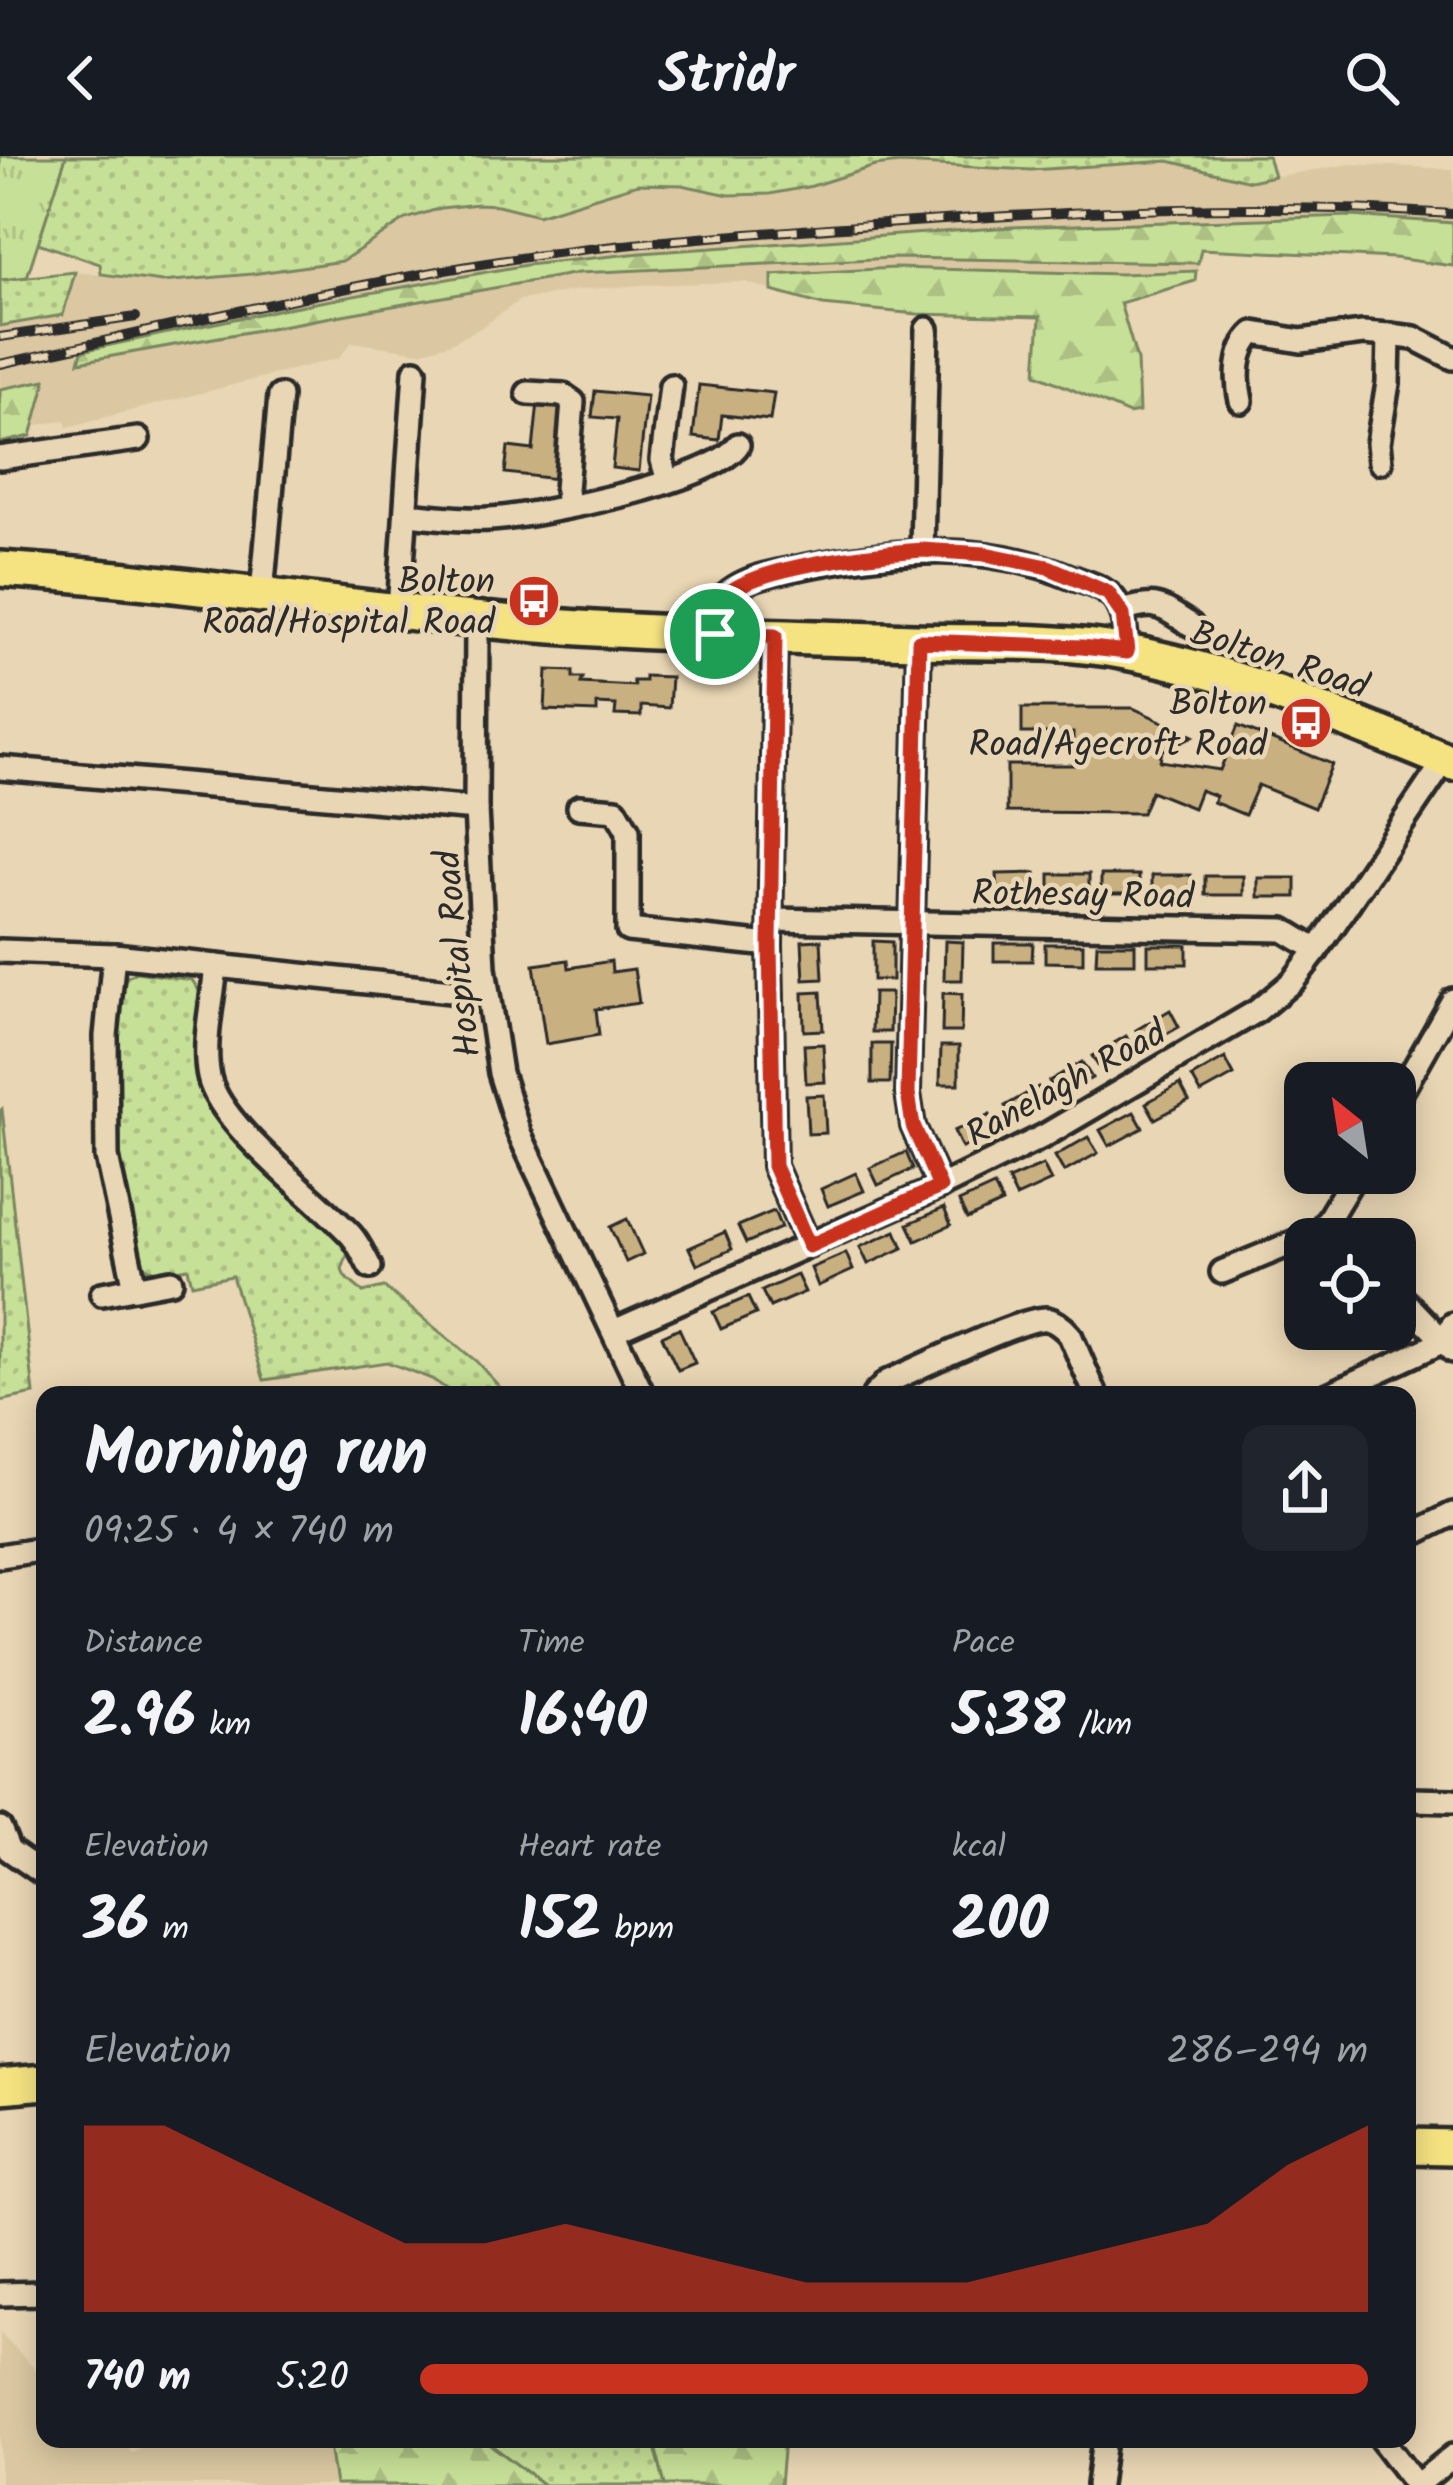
<!DOCTYPE html>
<html lang="en">
<head>
<meta charset="utf-8">
<style>
	body { margin:0; font-family:Kalam,sans-serif; background:#20242c; color:#f1f3f6; height:100vh; display:flex; flex-direction:column; font-size:45px; white-space:nowrap }
	* { box-sizing:border-box; margin:0 }
	p { font-size:39px; color:#9ea1a6 }
	.icon { flex:none; width:66px; height:66px; fill:none; stroke:currentColor; stroke-width:2; stroke-linecap:round; stroke-linejoin:round }
	.map { position:relative; flex:1; overflow:hidden }
	.side { position:absolute; left:36px; top:1230px; width:1380px; height:1062px; display:flex; flex-direction:column; background:#171b24; border-radius:24px; box-shadow:0 6px 30px #0003 }
	.side>* { flex:none }
	.needle { width:78px; rotate:330deg }
	.tools { position:absolute; left:1284px; top:906px; display:grid; gap:24px }
	.tools a { display:grid; place-items:center; width:132px; height:132px; border-radius:24px; background:#171b24; box-shadow:0 6px 30px #0003; font-size:60px }
	.pin { position:absolute; display:grid; place-items:center; width:102px; height:102px; color:#fff; margin:-51px; border:6px solid #fff; border-radius:50%; box-shadow:0 3px 12px #0007 }
	.round { display:grid; place-items:center; flex:none; width:126px; height:126px; border-radius:24px; background:#20242c }
	.headline { display:flex; align-items:center; justify-content:space-between; height:204px; padding:0 48px }
	h1 { font-size:66px; font-weight:700; line-height:90px }
	.metrics { display:grid; grid-template-columns:repeat(3,1fr); gap:18px; height:204px; padding:12px 48px }
	.metrics div { display:grid; align-content:center }
	.metrics b { font-size:60px; font-weight:700 }
	.metrics small { font-size:33px; font-weight:400 }
	.metrics p { font-size:33px }
	.chart { height:336px; padding:24px 48px }
	.chart p { display:flex; justify-content:space-between }
	.chart svg { width:100%; height:216px; margin-top:12px; fill:#c8321e; opacity:.7 }
	ul { padding:0 48px; list-style:none; font-size:39px }
	li { display:grid; grid-template-columns:192px 144px 1fr; align-items:center; height:90px }
	li i { height:30px; border-radius:15px; background:#c8321e }
	header { display:flex; justify-content:space-between; align-items:center; height:156px; padding:0 48px; background:#171b24; font-size:54px; font-weight:700 }
	.map>svg:first-child { display:block }
	.built { fill:#dbc8a2 }
	.grass { fill:url(#grass-dots); stroke:#798661; stroke-width:3 }
	.forest { fill:url(#forest-firs); stroke:#798661; stroke-width:3 }
	.park { fill:url(#park-tufts); stroke:#798661; stroke-width:3 }
	.building { fill:#c9b080; stroke:#2b2b2b; stroke-width:3 }
	.lines { fill:none; stroke-linecap:round; stroke-linejoin:round }
	.minor-casing { stroke:#2b2b2b; stroke-width:30 }
	.primary-casing { stroke:#2b2b2b; stroke-width:42 }
	.minor { stroke:#e9d6b4; stroke-width:21 }
	.primary { stroke:#f5e382; stroke-width:33 }
	.rail-casing { stroke:#2b2b2b; stroke-width:10 }
	.rail { stroke:#e9d6b4; stroke-width:6; stroke-dasharray:18; stroke-linecap:butt }
	.route-casing { stroke:#fff; stroke-width:24 }
	.route { stroke:#c8321e; stroke-width:15 }
	.labels { text-anchor:middle; stroke-width:9; stroke-linejoin:round; paint-order:stroke }
	.poi-label { font-size:36px; fill:#2b2b2b; stroke:#e9d6b4; text-anchor:end }
	.street-label { font-size:36px; fill:#2b2b2b; stroke:#e9d6b4 }
</style>
</head>
<body>
<header><svg class="icon" aria-label="back" viewBox="0 0 24 24"><path d="M15 5l-7 7 7 7"/></svg>Stridr<svg class="icon" aria-label="search" viewBox="0 0 24 24"><circle cx="10" cy="10" r="6"/><path d="M15 15l6 6"/></svg></header>
<div class="map">
<svg width="1453" height="2329" viewBox="0 0 1453 2329">
	<defs>
		<pattern id="grass-dots" width="8" height="8" patternUnits="userSpaceOnUse" patternTransform="scale(3)"><rect width="8" height="8" fill="#c7e097"/><path d="M2 2h.1M6 6h.1" fill="none" stroke="#abc082" stroke-width="1.8" stroke-linecap="round"/></pattern>
		<pattern id="forest-firs" width="22" height="20" patternUnits="userSpaceOnUse" patternTransform="scale(3)"><rect width="22" height="20" fill="#c7e097"/><path d="M5 1l3.5 6h-7zM16 11l3.5 6h-7z" fill="#abc082"/></pattern>
		<pattern id="park-tufts" width="24" height="20" patternUnits="userSpaceOnUse" patternTransform="scale(3)"><rect width="24" height="20" fill="#c7e097"/><path d="M3 7l-1-3M5 7V3M7 7l1-3M15 17l-1-3M17 17v-4M19 17l1-3" fill="none" stroke="#abc082"/></pattern>
	</defs>
	<rect width="100%" height="100%" fill="#e9d6b4"/>
	<filter id="ink" filterUnits="userSpaceOnUse"><feTurbulence type="fractalNoise" baseFrequency=".00833" numOctaves="2"/><feDisplacementMap in="SourceGraphic" scale="24" xChannelSelector="R" yChannelSelector="G"/><feConvolveMatrix kernelMatrix="1 2 1 2 8 2 1 2 1" color-interpolation-filters="sRGB"/></filter>
	<g filter="url(#ink)">
		<!-- built -->
		<g class="built">
			<polygon points="1169,5 1250,25 1350,8 1453,13 1453,110 1394,102 1201,93 1195,125 1169,131 917,158 823,149 744,126 642,129 579,134 520,144 479,173 449,188 420,196 352,186 339,202 67,271 65,264 34,270 31,280 0,287 0,124 75,116 162,126 342,105 406,63 441,52 478,48 498,49 538,59 638,28 682,29 729,39 812,30 875,10 900,7 1031,14"/>
			<polygon points="0,2176 45,2224 45,2283 115,2283 133,2297 151,2283 328,2283 335,2329 0,2329"/>
		</g>
		<!-- grass -->
		<g class="grass">
			<polygon points="66,0 1268,0 1274,20 1250,25 1169,5 1031,14 900,7 875,10 812,30 770,38 729,39 682,29 638,28 538,59 498,49 478,48 441,52 406,63 342,105 252,118 162,126 101,118 100,108 38,87"/>
			<polygon points="75,116 63,159 0,170 0,124"/>
			<path d="M 136,816 L 192,824 L 203,841 L 199,919 L 201,935 L 212,958 L 350,1091 L 342,1114 L 345,1121 L 363,1136 L 384,1131 L 476,1205 L 507,1239 L 455,1239 L 432,1223 L 387,1206 L 264,1224 L 232,1120 L 192,1128 L 188,1112 C 169,1115 154,1120 138,1106 L 117,1003 L 119,831 L 124,823 Z"/>
			<polygon points="2,953 34,1238 0,1245 0,955"/>
			<polygon points="483,2283 653,2283 665,2329 544,2329"/>
		</g>
		<!-- forest -->
		<g class="forest">
			<polygon points="1351,60 1453,67 1453,110 1394,102 1201,93 1198,107 894,102 578,117 79,206 82,195 287,152 526,109 641,97 1011,71"/>
			<polygon points="894,112 1121,118 1196,115 1195,125 1120,147 1137,204 1139,256 1129,258 1036,218 1040,161 917,158 823,149 772,135 772,119"/>
			<polygon points="46,224 31,280 0,287 0,233"/>
			<polygon points="328,2283 483,2283 544,2329 335,2329"/>
			<polygon points="653,2283 719,2283 721,2288 732,2283 784,2283 780,2329 665,2329"/>
		</g>
		<!-- park -->
		<polygon class="park" points="0,0 66,0 27,121 0,124"/>
		<!-- building -->
		<g class="building">
			<polygon points="699,229 774,237 770,264 722,259 719,284 693,281"/>
			<polygon points="595,235 647,240 639,315 612,312 617,263 592,261"/>
			<polygon points="538,246 565,248 557,323 505,317 508,291 533,294"/>
			<polygon points="547,514 573,515 573,522 583,522 581,527 634,530 633,525 645,525 645,520 671,521 669,552 641,550 641,560 615,559 616,549 597,548 597,556 545,554"/>
			<polygon points="1022,552 1133,552 1193,580 1162,595 1160,605 1220,614 1238,570 1332,608 1314,652 1258,629 1245,659 1213,646 1216,640 1200,634 1193,652 1151,635 1142,657 1007,656 1007,609 1073,609 1073,577 1022,577"/>
			<polygon points="1036,717 1036,736 998,737 997,718"/>
			<rect x="1050" y="718" width="39" height="18"/>
			<rect x="1101" y="719" width="38" height="19"/>
			<polygon points="1152,719 1191,719 1190,738 1152,738"/>
			<rect x="1205" y="720" width="38" height="19"/>
			<rect x="1258" y="722" width="38" height="19"/>
			<polygon points="821,784 823,823 804,824 802,785"/>
			<polygon points="873,785 892,786 892,824 873,824"/>
			<polygon points="945,785 963,786 962,824 944,824"/>
			<polygon points="994,787 1033,787 1032,805 994,805"/>
			<polygon points="1045,788 1083,788 1083,807 1045,806"/>
			<polygon points="1097,788 1135,788 1135,807 1096,807"/>
			<rect x="1148" y="789" width="39" height="19"/>
			<polygon points="568,804 569,812 611,805 612,816 634,813 639,847 596,853 599,879 546,888 534,809"/>
			<polygon points="821,836 823,874 804,875 803,837"/>
			<polygon points="873,837 891,837 890,876 872,876"/>
			<polygon points="943,837 962,838 961,876 942,876"/>
			<polygon points="1170,854 1179,871 1146,890 1136,874"/>
			<polygon points="1126,880 1135,897 1102,916 1092,900"/>
			<polygon points="823,888 825,926 806,927 804,889"/>
			<polygon points="872,888 891,888 890,927 872,927"/>
			<polygon points="941,890 959,890 959,928 940,928"/>
			<polygon points="1225,902 1234,919 1201,937 1192,921"/>
			<polygon points="1082,906 1092,922 1058,941 1049,925"/>
			<polygon points="1180,928 1189,945 1155,963 1146,947"/>
			<polygon points="1038,931 1047,947 1014,966 1005,950"/>
			<polygon points="824,939 826,977 808,978 806,940"/>
			<polygon points="1134,956 1143,972 1109,990 1100,974"/>
			<polygon points="990,959 997,976 962,992 954,975"/>
			<polygon points="1088,981 1098,997 1064,1016 1055,1000"/>
			<polygon points="906,996 913,1013 878,1029 870,1012"/>
			<polygon points="1043,1009 1051,1025 1016,1041 1008,1024"/>
			<polygon points="856,1017 864,1035 828,1050 821,1033"/>
			<polygon points="994,1030 1002,1047 967,1063 959,1046"/>
			<polygon points="944,1052 951,1069 916,1085 908,1068"/>
			<polygon points="774,1055 781,1072 746,1087 738,1070"/>
			<polygon points="627,1063 643,1098 626,1106 610,1071"/>
			<polygon points="896,1075 903,1092 868,1108 860,1091"/>
			<polygon points="725,1076 732,1093 697,1109 689,1092"/>
			<polygon points="846,1097 853,1114 818,1130 811,1112"/>
			<polygon points="797,1119 805,1136 770,1151 762,1135"/>
			<polygon points="748,1141 756,1158 721,1173 713,1156"/>
			<polygon points="679,1172 695,1207 678,1214 662,1180"/>
		</g>
		<g class="lines">
			<!-- minor casing -->
			<g class="minor-casing">
				<g id="minor">
					<polyline points="528,237 563,239 573,246 566,334 568,350"/>
					<path d="M 1241,245 C 1236,223 1236,193 1254,177 L 1301,185 L 1363,177 L 1389,179 L 1414,182 L 1453,202"/>
					<polyline points="0,302 138,283"/>
					<polyline points="1380,306 1378,287 1388,227 1389,179"/>
					<polyline points="668,325 662,304 671,230"/>
					<path d="M 406,358 C 433,360 463,365 490,363 C 537,360 714,326 738,289"/>
					<polyline points="922,394 927,173"/>
					<polyline points="262,437 280,240"/>
					<polyline points="399,454 415,215"/>
					<path d="M 1121,455 C 1159,444 1158,449 1191,469"/>
					<polyline points="477,464 476,653 484,812 500,917 519,977 643,1239"/>
					<path d="M 715,478 C 715,466 714,453 722,443 C 741,420 781,416 808,410 C 899,393 985,385 1073,422 C 1087,427 1104,431 1114,443 C 1126,458 1125,478 1127,496"/>
					<polyline points="775,480 770,789 774,1010 809,1090"/>
					<polyline points="919,485 908,937 913,970 940,1031"/>
					<polyline points="0,612 476,653"/>
					<polyline points="579,651 616,654 628,675 628,774 770,789"/>
					<polyline points="771,764 1284,774 1317,794"/>
					<polyline points="0,795 114,799 460,836 487,836"/>
					<polyline points="114,799 106,880 107,1001 135,1132"/>
					<path d="M 216,810 C 213,845 202,886 209,921 C 220,971 314,1039 351,1079 C 359,1088 364,1100 370,1111"/>
					<polyline points="1395,947 1453,844"/>
					<polyline points="1222,1116 1317,1077 1327,1065 1356,1017"/>
					<polyline points="1395,1135 1453,1195"/>
					<polyline points="102,1138 171,1125"/>
					<polyline points="614,1175 940,1031 1044,980 1257,855 1293,825 1317,794 1445,604"/>
					<path d="M 874,1239 L 887,1226 C 915,1214 1024,1160 1047,1163 C 1056,1165 1064,1172 1070,1179 L 1096,1239"/>
					<polyline points="1328,1239 1444,1185 1453,1168"/>
					<polyline points="1407,1381 1453,1358"/>
					<polyline points="0,1400 45,1393"/>
					<polyline points="1411,1644 1453,1645"/>
					<polyline points="0,1672 9,1694 45,1719"/>
					<polyline points="0,2138 45,2137"/>
					<polyline points="1381,2283 1416,2329"/>
					<polyline points="1098,2329 1104,2283"/>
					<polyline points="1417,2329 1453,2300"/>
				</g>
			</g>
			<!-- primary casing -->
			<g class="primary-casing">
				<g id="primary">
					<path d="M 0,413 C 194,426 386,459 580,472 C 692,479 805,482 917,485 C 986,487 1058,483 1126,496 C 1240,517 1346,564 1453,607"/>
					<polyline points="0,1930 45,1926"/>
					<polyline points="1407,1990 1453,1991"/>
				</g>
			</g>
			<!-- minor -->
			<use href="#minor" class="minor"/>
			<!-- primary -->
			<use href="#primary" class="primary"/>
			<!-- rail casing -->
			<g class="rail-casing">
				<g id="rail">
					<polyline points="0,181 136,161"/>
					<path d="M 0,208 C 160,173 319,134 481,108 C 610,87 741,78 871,69 C 1064,55 1259,45 1453,58"/>
				</g>
			</g>
			<!-- rail -->
			<use href="#rail" class="rail"/>
		</g>
	</g>
	<g class="lines" filter="url(#ink)">
		<!-- route casing -->
		<g class="route-casing">
			<path id="route" d="M 922,394 L 985,398 L 1048,411 L 1108,437 L 1123,459 L 1127,496 L 1082,491 L 919,485 L 908,937 L 913,970 L 940,1031 L 809,1090 L 774,1010 L 770,789 L 775,480 L 715,478 C 715,466 714,452 723,442 C 751,410 878,397 922,394 Z"/>
		</g>
		<!-- route -->
		<use href="#route" class="route"/>
	</g>
	<!-- icons -->
	<defs>
		<g id="bus-disc" transform="scale(2.7)"><circle r="9.5" fill="#c8321e" stroke="#e9d6b4"/><path d="M-5-6H5V4H4V6H2V4H-2V6H-4V4H-5ZM-3.5-4V0h7V-4ZM-3.5 1.2v1.5H-2V1.2ZM2 1.2v1.5H3.5V1.2Z" fill="#fff"/></g>
	</defs>
	<g fill-rule="evenodd">
		<use href="#bus-disc" x="534" y="445"/>
		<use href="#bus-disc" x="1306" y="567"/>
	</g>
	<g class="labels">
		<!-- poi labels -->
		<g class="poi-label">
			<text x="495" y="437">Bolton<tspan x="495" dy="41">Road/Hospital Road</tspan></text>
			<text x="1267" y="559">Bolton<tspan x="1267" dy="41">Road/Agecroft Road</tspan></text>
		</g>
		<!-- street labels -->
		<g class="street-label">
			<text transform="translate(1280 502) rotate(18)" y="13">Bolton Road</text>
			<text transform="translate(1083 737) rotate(1)" y="13">Rothesay Road</text>
			<text transform="translate(456 798) rotate(-96)" y="13">Hospital Road</text>
			<text transform="translate(1065 926) rotate(-29)" y="13">Ranelagh Road</text>
		</g>
	</g>
</svg>
<div class="tools">
<a><svg class="needle" viewBox="-14 -14 28 28"><path d="M0-13l5 13h-10z" fill="#e53935"/><path d="M0 13l5-13h-10z" fill="#9ea1a6"/></svg></a>
<a><svg class="icon" aria-label="locate" viewBox="0 0 24 24"><circle cx="12" cy="12" r="6"/><path d="M12 2v4M12 18v4M2 12h4M18 12h4"/></svg></a>
</div>
<div class="pin" style="left:715px;top:478px;background:#1e9e55"><svg class="icon" aria-label="arrive" viewBox="0 0 24 24"><path d="M6 21V4h12l-3 4 3 4H6"/></svg></div>
<section class="side">
<div class="headline"><div><h1>Morning run</h1><p>09:25 · 4 × 740 m</p></div><a class="round"><svg class="icon" aria-label="share" viewBox="0 0 24 24"><path d="M12 15V3M7 8l5-5 5 5M5 13v7h14v-7"/></svg></a></div>
<div class="metrics">
<div><p>Distance</p><b>2.96<small> km</small></b></div>
<div><p>Time</p><b>16:40</b></div>
<div><p>Pace</p><b>5:38<small> /km</small></b></div>
</div>
<div class="metrics">
<div><p>Elevation</p><b>36<small> m</small></b></div>
<div><p>Heart rate</p><b>152<small> bpm</small></b></div>
<div><p>kcal</p><b>200</b></div>
</div>
<div class="chart"><p><span>Elevation</span>286–294 m</p>
<svg viewBox="0 0 160 44" preserveAspectRatio="none"><path d="M0 44V6L10 6L20 14L30 22L40 30L50 30L60 26L70 30L80 34L90 38L100 38L110 38L120 34L130 30L140 26L150 14L160 6V44z"/></svg>
</div>
<ul>
<li><b>740 m</b>5:20<i style="width:100%"></i></li>
</ul>
</section>
</div>
</body>
</html>
